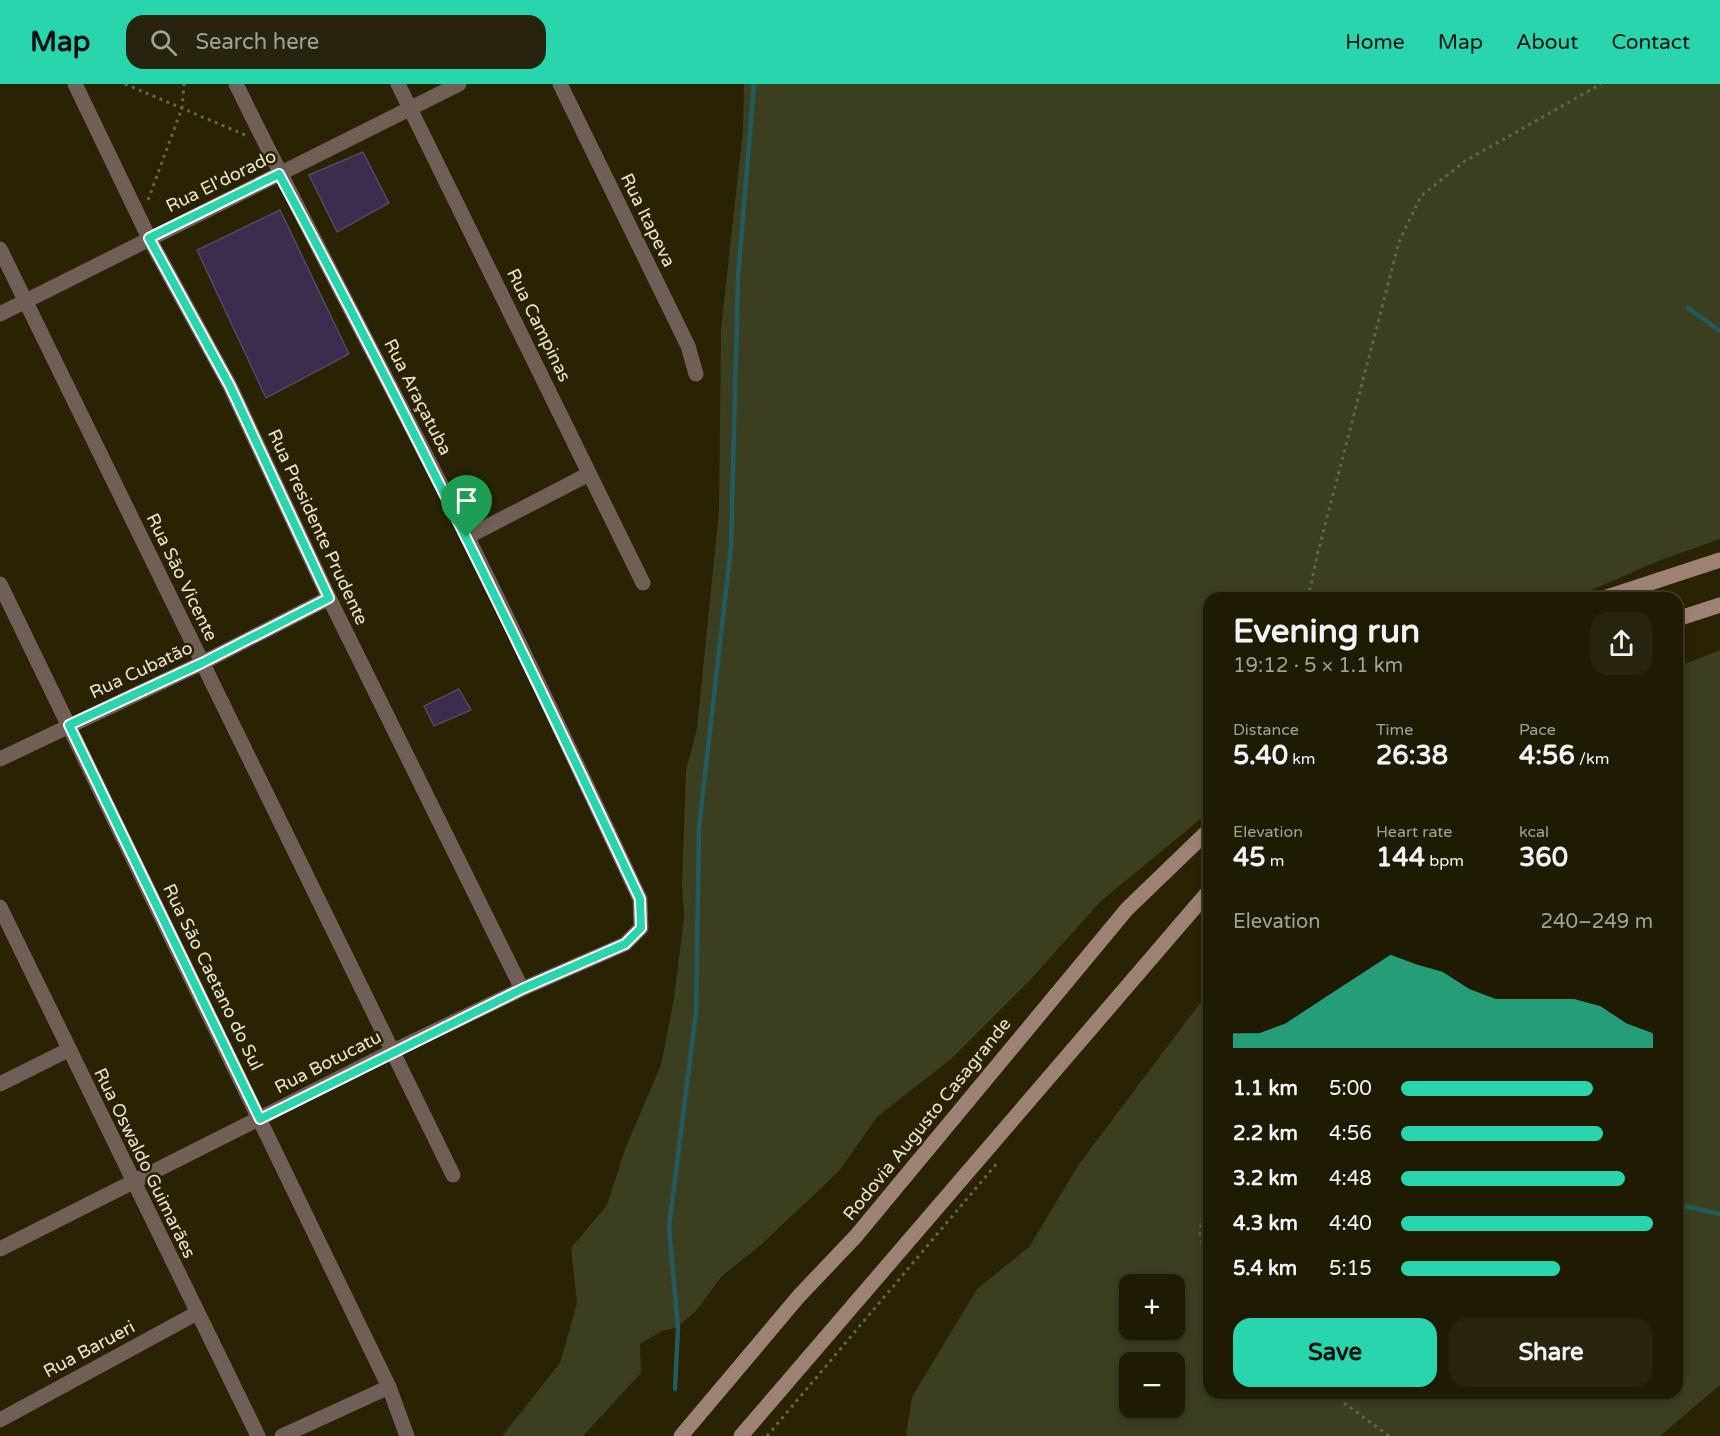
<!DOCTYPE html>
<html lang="en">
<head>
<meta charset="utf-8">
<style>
	body { margin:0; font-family:"Varela Round",sans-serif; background:#27230c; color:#f1f3f6; height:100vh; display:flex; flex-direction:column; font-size:22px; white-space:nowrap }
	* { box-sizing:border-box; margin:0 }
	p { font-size:20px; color:#a1a199 }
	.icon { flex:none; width:33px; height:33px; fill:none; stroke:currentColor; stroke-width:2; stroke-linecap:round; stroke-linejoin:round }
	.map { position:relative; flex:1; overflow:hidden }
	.drawer { position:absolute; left:1203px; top:508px; width:480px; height:807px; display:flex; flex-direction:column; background:#1f1a02; border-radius:18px; box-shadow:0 3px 9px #0003,0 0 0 2px #3c3824 }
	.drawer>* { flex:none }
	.fabs { position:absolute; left:1119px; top:1190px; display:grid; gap:12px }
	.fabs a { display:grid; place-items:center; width:66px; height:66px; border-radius:12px; background:#1f1a02; box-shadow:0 3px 9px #0003,0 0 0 2px #3c3824; font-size:30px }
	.pin { position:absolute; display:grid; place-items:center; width:51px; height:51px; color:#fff; margin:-62px -26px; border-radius:50% 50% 50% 0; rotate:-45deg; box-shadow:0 0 6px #0007 }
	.pin .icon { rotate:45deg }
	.round { display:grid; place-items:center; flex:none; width:63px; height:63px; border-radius:18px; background:#27230c }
	.summary { display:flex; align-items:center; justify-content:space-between; height:102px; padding:0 30px }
	h1 { font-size:33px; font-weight:700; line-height:45px }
	.metrics { display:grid; grid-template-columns:repeat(3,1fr); gap:9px; height:102px; padding:6px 30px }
	.metrics div { display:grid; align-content:center }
	.metrics b { font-size:26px; font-weight:700 }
	.metrics small { font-size:16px; font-weight:400 }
	.metrics p { font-size:16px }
	.chart { height:168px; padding:12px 30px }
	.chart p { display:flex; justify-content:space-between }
	.chart svg { width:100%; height:108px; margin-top:6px; fill:#29d5ac; opacity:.7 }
	.cta { display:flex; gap:12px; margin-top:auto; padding:12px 30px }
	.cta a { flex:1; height:69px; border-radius:18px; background:#29d5ac; color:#111; font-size:24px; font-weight:700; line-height:69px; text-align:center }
	.cta a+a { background:#27230c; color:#f1f3f6 }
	ul { padding:0 30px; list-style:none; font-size:20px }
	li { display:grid; grid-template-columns:96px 72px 1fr; align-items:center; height:45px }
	li i { height:15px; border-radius:8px; background:#29d5ac }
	header { display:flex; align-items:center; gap:36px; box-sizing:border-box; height:84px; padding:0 30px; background:#29d5ac; color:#111 }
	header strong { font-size:28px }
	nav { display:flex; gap:33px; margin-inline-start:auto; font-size:21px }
	.search { width:420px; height:54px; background:#27230c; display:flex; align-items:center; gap:15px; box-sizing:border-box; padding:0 21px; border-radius:18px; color:#a1a199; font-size:22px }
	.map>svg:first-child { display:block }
	.green { fill:#3b3e1f; fill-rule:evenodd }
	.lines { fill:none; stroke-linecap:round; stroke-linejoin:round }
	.stream { stroke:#225b5e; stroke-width:4.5 }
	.building { fill:#3a2d4e; stroke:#544965; stroke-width:1.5 }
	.path { stroke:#696348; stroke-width:3; stroke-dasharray:3 4.5; stroke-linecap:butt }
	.street { stroke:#715f57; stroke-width:15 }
	.secondary { stroke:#9e8175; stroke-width:15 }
	.route-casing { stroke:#fff; stroke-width:12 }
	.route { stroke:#29d5ac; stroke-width:8 }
	.labels { text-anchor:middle; stroke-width:5; stroke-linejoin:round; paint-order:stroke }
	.street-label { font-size:18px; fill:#e9e5d4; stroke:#292203 }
</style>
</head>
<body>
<header>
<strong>Map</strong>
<div class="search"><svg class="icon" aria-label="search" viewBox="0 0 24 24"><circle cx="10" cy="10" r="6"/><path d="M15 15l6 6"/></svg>Search here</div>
<nav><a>Home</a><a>Map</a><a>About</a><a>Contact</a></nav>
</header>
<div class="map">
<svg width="1720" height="1352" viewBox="0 0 1720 1352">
	<rect width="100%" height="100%" fill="#292203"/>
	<!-- green -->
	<g class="green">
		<polygon points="744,0 1720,0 1720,455 1661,476 1573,514 1209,514 1209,728 1101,817 1030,896 951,975 877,1033 839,1087 762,1160 721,1193 696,1227 676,1244 662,1247 640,1260 641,1289 583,1352 502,1352 560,1279 577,1219 571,1164 607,1121 625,1065 661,981 674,914 684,834 682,799 686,686 697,644 719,427 721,245 743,45"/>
		<path d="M 1720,566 L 1720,1301 L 1660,1352 L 906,1352 L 912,1313 L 977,1205 L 1029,1163 L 1079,1080 L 1209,907 L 1209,1310 L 1677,1310 L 1677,583 ZM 1130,1200 L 1174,1200 L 1174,1245 L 1130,1245 ZM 1130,1278 L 1174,1278 L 1174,1323 L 1130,1323 Z"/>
	</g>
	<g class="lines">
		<!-- stream -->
		<g class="stream">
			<polyline points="1688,224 1720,247"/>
			<polyline points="1677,1120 1720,1130"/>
			<polyline points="675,1305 678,1244 669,1143 696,928 699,743 731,463 738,193 754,0"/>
		</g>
	</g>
	<!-- building -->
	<g class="building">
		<polygon points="363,68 389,119 337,148 309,91"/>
		<polygon points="280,126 349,270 266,314 197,166"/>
		<polygon points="459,605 471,626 434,642 424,622"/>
	</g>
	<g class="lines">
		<!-- path -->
		<g class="path">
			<polyline points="125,0 245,51"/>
			<polyline points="148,116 182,24 184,0"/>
			<polyline points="1308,514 1317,472 1399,158 1421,112 1465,77 1601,0"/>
			<polyline points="1209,1089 1200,1149 1209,1189"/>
			<polyline points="1332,1310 1389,1352"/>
			<polyline points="767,1352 998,1078"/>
		</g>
		<!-- street -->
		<g class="street">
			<polyline points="75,0 149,154 230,302 329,514 522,905"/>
			<polyline points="398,0 643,499"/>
			<polyline points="560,0 688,262 696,290"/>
			<polyline points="0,165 453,1091"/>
			<polyline points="0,230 459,0"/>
			<polyline points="467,453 589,390"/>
			<polyline points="0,500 389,1303 407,1352"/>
			<polyline points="0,675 202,579 329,514"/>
			<polyline points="0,823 258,1352"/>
			<polyline points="0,1000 68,966"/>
			<path d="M 0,1165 L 391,968 L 522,905 L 625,860 L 641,844 L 640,815 C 583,694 527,572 467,452 C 391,300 310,152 236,0"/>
			<polyline points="0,1336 197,1229"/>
			<polyline points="282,1352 389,1303"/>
		</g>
		<!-- secondary -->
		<g class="secondary">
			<polyline points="1604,514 1720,476"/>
			<polyline points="1677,535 1720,521"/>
			<polyline points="681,1352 799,1212 856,1152 1127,825 1209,746"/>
			<polyline points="741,1352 1209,807"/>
		</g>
	</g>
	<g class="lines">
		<!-- route casing -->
		<g class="route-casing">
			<path id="route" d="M 279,90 C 407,328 525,570 640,815 L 641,844 L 625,860 L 522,905 L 260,1035 L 69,641 L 202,579 L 329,514 L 230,302 L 149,154 Z"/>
		</g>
		<!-- route -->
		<use href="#route" class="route"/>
	</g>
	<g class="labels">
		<!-- street labels -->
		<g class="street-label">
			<text transform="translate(221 97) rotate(-26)" y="6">Rua El'dorado</text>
			<text transform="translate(648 136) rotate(64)" y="6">Rua Itapeva</text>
			<text transform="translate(539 241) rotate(64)" y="6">Rua Campinas</text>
			<text transform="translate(418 313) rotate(63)" y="6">Rua Araçatuba</text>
			<text transform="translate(318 443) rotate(65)" y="6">Rua Presidente Prudente</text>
			<text transform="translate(182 493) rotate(64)" y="6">Rua São Vicente</text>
			<text transform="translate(141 586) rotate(-25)" y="6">Rua Cubatão</text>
			<text transform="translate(213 893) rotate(64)" y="6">Rua São Caetano do Sul</text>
			<text transform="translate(328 978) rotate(-27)" y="6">Rua Botucatu</text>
			<text transform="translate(927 1035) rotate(-51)" y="6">Rodovia Augusto Casagrande</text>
			<text transform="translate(145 1079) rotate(64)" y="6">Rua Oswaldo Guimarães</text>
			<text transform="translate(89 1265) rotate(-28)" y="6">Rua Barueri</text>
		</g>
	</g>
</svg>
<div class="fabs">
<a>+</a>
<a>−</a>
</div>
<div class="pin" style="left:467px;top:453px;background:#1e9e55"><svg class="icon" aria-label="arrive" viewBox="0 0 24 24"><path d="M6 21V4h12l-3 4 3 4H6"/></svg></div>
<section class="drawer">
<div class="summary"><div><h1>Evening run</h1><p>19:12 · 5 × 1.1 km</p></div><a class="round"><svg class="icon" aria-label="share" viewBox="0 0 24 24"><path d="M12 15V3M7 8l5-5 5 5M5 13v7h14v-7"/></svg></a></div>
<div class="metrics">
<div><p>Distance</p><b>5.40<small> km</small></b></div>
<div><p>Time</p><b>26:38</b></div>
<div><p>Pace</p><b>4:56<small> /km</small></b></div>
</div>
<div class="metrics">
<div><p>Elevation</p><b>45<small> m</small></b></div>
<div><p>Heart rate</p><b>144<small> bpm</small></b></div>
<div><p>kcal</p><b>360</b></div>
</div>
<div class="chart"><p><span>Elevation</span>240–249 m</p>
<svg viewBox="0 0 160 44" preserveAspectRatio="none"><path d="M0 44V38L10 38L20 34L30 27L40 20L50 13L60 6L70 10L80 13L90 20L100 24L110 24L120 24L130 24L140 27L150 34L160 38V44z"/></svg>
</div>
<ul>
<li><b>1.1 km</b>5:00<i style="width:76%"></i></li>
<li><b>2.2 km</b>4:56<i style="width:80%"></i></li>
<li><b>3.2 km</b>4:48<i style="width:89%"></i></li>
<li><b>4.3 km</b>4:40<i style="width:100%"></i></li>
<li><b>5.4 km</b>5:15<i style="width:63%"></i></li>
</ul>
<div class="cta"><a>Save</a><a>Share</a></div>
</section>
</div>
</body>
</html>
